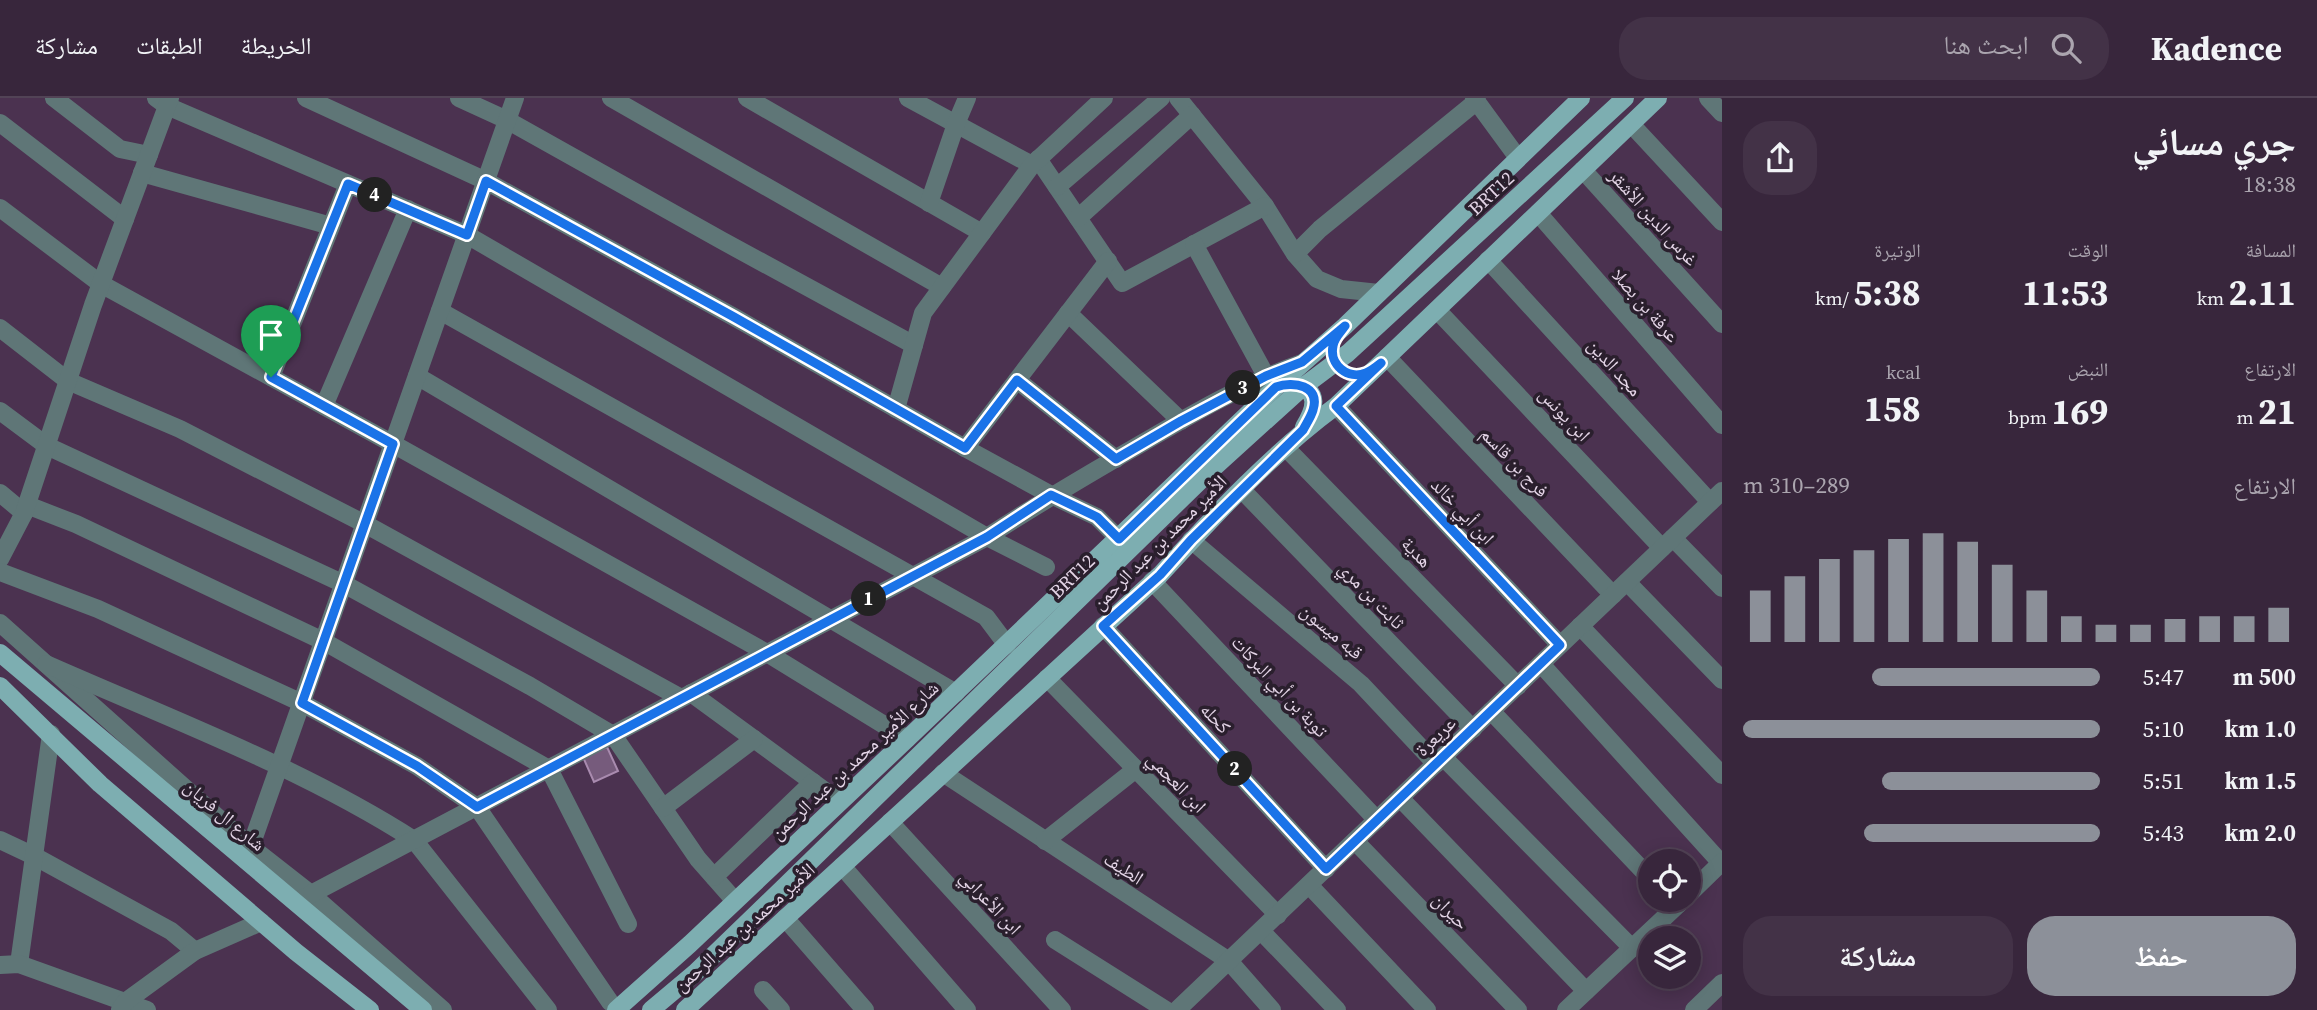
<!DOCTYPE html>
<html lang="ar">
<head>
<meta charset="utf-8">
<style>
	body { margin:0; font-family:"Source Serif 4","Noto Naskh Arabic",serif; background:#433247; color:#f1f3f6; direction:rtl; height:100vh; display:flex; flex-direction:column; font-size:26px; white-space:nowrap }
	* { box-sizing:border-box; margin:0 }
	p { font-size:23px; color:#aba5af }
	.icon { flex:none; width:38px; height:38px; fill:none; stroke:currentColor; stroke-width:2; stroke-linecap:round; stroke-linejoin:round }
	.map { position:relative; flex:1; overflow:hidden; direction:ltr }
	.panel { display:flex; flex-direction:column; background:#38263c; width:595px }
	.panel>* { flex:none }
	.tools { position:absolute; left:1638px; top:751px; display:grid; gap:14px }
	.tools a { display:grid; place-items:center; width:63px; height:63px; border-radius:50%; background:#38263c; box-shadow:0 4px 18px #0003,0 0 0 2px #524356; font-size:35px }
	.pin { position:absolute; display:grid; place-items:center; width:60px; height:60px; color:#fff; margin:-72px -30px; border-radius:50% 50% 50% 0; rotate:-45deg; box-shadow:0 0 7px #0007 }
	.pin .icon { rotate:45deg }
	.km { position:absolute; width:35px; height:35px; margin:-18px; border-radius:50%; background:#222; color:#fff; font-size:19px; line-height:35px; text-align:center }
	.round { display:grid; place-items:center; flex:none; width:74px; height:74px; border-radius:28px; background:#433247 }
	.summary { display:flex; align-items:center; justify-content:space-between; height:119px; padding:0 21px }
	h1 { font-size:38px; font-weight:700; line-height:52px }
	.stats { display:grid; grid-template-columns:repeat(3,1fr); gap:10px; height:119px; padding:7px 21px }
	.stats div { display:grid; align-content:center }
	.stats b { font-size:35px; font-weight:700 }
	.stats small { font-size:19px; font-weight:400 }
	.stats p { font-size:19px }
	.chart { height:196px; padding:14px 21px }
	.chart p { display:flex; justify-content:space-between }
	.chart svg { width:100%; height:126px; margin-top:7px; stroke:#8c9099; stroke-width:6 }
	.button { display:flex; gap:14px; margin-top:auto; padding:14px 21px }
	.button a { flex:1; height:80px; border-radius:28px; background:#8c9099; color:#fff; font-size:28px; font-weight:700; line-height:80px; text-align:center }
	.button a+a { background:#433247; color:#f1f3f6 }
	ul { padding:0 21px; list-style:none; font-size:23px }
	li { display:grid; grid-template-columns:112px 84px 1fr; align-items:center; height:52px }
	li i { height:18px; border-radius:9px; background:#8c9099 }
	header { display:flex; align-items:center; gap:42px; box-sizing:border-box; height:98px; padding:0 35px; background:#38263c; border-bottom:2px solid #524356 }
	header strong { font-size:33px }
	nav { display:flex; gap:38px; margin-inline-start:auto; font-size:24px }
	.search { width:490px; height:63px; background:#433247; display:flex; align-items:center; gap:18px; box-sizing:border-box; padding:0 24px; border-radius:28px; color:#aba5af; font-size:26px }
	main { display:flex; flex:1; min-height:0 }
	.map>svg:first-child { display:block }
	.building { fill:#765b7c; stroke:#a98baf; stroke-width:2 }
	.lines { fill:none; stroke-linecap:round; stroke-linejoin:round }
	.minor { stroke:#5f7677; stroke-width:18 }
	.major { stroke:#7daeb1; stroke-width:18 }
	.route-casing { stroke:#fff; stroke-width:14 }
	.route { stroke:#1a73e8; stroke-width:9 }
	.labels { text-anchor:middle; stroke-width:7; stroke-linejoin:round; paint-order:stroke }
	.street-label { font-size:19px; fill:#e4d5e7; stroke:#2a1f2d }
</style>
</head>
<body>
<header>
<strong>Kadence</strong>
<div class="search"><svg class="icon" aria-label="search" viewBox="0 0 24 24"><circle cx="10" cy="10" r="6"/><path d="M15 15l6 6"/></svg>ابحث هنا</div>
<nav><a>الخريطة</a><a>الطبقات</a><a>مشاركة</a></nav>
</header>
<main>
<section class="panel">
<div class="summary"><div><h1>جري مسائي</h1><p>18:38</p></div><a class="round"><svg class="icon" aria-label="share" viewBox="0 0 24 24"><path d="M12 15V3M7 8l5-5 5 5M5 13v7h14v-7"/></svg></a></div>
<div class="stats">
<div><p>المسافة</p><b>2.11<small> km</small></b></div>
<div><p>الوقت</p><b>11:53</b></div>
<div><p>الوتيرة</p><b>5:38<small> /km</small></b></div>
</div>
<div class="stats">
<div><p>الارتفاع</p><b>21<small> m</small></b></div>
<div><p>النبض</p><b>169<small> bpm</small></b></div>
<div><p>kcal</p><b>158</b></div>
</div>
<div class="chart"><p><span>الارتفاع</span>289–310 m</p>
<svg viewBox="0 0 160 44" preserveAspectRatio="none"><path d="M5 44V26M15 44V21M25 44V15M35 44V12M45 44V8M55 44V6M65 44V9M75 44V17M85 44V26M95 44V35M105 44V38M115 44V38M125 44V36M135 44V35M145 44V35M155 44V32"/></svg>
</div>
<ul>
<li><b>500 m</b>5:47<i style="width:64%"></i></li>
<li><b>1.0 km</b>5:10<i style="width:100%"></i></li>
<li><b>1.5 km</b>5:51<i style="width:61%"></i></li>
<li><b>2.0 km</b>5:43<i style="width:66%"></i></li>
</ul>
<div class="button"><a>حفظ</a><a>مشاركة</a></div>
</section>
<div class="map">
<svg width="1722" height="912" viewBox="0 0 1722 912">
	<rect width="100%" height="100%" fill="#4b3250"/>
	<!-- building -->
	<polygon class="building" points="607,649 618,673 594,684 583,659"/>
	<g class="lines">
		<!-- minor -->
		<g class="minor">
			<polyline points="54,0 120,51 149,57"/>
			<polyline points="156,0 167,8 467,137 987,439 1046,469"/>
			<polyline points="306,0 486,83 734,219 965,350 1051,397 1097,419 1119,441"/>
			<polyline points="459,0 507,22 721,142 914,247"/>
			<polyline points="611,0 942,189"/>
			<polyline points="747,0 982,135"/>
			<polyline points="908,0 1032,67"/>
			<polyline points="1178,0 1265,108 1295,156 1317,181 1341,191 1379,195"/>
			<polyline points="1474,0 1518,60"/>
			<polyline points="1708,0 1722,15"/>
			<polyline points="0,25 125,121"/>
			<polyline points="1631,26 1722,124"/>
			<polyline points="1038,61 1122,185 1265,108"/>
			<polyline points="1583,72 1722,226"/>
			<polyline points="142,75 331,128"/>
			<polyline points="1057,89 1161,0"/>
			<polyline points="929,105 956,26 967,0"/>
			<polyline points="0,110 101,186 393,346 767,555 907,641"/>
			<polyline points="1538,115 1722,327"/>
			<polyline points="1078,120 1192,17"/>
			<polyline points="1194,146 1266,278"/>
			<polyline points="1295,156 1320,131 1477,3"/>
			<polyline points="1488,162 1710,404"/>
			<polyline points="1437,212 1662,450"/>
			<polyline points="440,213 986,519 1007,547"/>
			<polyline points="1068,215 1181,323"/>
			<polyline points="0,230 68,283 180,331 365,426 681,600"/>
			<polyline points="1387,259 1613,497"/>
			<polyline points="417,278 956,595"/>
			<polyline points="271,279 348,86"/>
			<polyline points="1017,282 1116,361"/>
			<polyline points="324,308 408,111"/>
			<polyline points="1336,308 1560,547"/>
			<polyline points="896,311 923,215 1032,67 1104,0"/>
			<polyline points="0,313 47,348 344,486 530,588 613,637 698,761 735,803"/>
			<polyline points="965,350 1108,163"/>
			<polyline points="1286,350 1518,588"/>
			<polyline points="1242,392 1473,631"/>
			<polyline points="0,395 24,415"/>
			<polyline points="27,407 76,426 323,543 549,671 628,826"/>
			<polyline points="1673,440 1722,490"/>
			<polyline points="1191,442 1361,586 1436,666"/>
			<polyline points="0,461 24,415 93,207 170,0"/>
			<polyline points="0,474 98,511 302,605 417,668 477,709 610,904"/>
			<polyline points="1152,483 1377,722"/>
			<polyline points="1627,484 1722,582"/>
			<polyline points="0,525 251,749 311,796 443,912"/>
			<polyline points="1103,528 1326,771"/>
			<polyline points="1580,528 1722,677"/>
			<path d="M 46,566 C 168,620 302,670 414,742 L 548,912"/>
			<polyline points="1541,566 1721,765"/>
			<polyline points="1047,580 1278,817"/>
			<polyline points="691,595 840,704"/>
			<polyline points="1491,613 1650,780"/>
			<polyline points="1443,659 1632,850"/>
			<polyline points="943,675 1229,863 1272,912"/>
			<polyline points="1400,700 1586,893"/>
			<polyline points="663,710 754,641"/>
			<polyline points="890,724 1062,912"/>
			<polyline points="0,742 34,758 171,833 195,853"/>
			<polyline points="1045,743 1136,671"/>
			<polyline points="1355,743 1518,912"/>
			<polyline points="246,762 515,0"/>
			<polyline points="842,768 967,912"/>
			<polyline points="714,779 813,684"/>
			<polyline points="1309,787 1427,912"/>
			<polyline points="1689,796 1722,764"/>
			<path d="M 296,804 L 987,439 C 1036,407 1087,377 1139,347 C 1192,316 1245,285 1302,265"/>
			<polyline points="785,820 865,912"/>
			<polyline points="1261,833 1337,912"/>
			<polyline points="1055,842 1166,912"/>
			<polyline points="19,866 51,636"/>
			<polyline points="0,867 19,866 147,912"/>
			<polyline points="763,892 781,912"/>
			<polyline points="120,912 125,904 195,853 261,824"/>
			<polyline points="1177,912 1722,393"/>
			<polyline points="1566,912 1683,802"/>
			<polyline points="1694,912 1722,885"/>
		</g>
		<!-- major -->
		<g class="major">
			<path d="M 1295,286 C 1321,293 1315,311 1304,329"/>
			<polyline points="0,555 423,912"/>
			<polyline points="0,588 100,686 296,854 370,912"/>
			<polyline points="616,912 690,846 907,641 1276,289 1345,228 1581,0"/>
			<polyline points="651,912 695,875 783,790 1209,374 1304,288 1348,255 1625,0"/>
			<path d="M 685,912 L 1160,477 C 1214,418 1272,355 1336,308 L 1658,0"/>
		</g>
	</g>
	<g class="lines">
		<!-- route casing -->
		<g class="route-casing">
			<path id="route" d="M 486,83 L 734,219 L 965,350 L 1017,282 L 1116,361 L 1181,323 L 1266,278 L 1302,264 L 1345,228 C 1340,235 1334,240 1333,248 C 1329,267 1348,282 1366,275 C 1371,273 1376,269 1381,265 L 1336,308 L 1560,547 L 1326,771 L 1103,528 L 1160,477 L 1191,442 L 1303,332 C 1306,326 1311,319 1313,312 C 1321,287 1293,283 1276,289 L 1119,441 L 1097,419 L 1051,397 L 987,439 L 477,709 L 417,668 L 302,605 L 393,346 L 271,279 L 348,86 L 467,137 Z"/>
		</g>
		<!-- route -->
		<use href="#route" class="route"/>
	</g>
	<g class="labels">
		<!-- street labels -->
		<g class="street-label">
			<text transform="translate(1491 95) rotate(-43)" y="7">BRT12</text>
			<text transform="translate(1654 119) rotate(48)" y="7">غرس الدين الأشقر</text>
			<text transform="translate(1646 207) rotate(49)" y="7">عرفة بن بصلا</text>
			<text transform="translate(1615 269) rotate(48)" y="7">مجد الدين</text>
			<text transform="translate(1565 316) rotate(47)" y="7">ابن يونس</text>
			<text transform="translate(1515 364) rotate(46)" y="7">فرج بن قاسم</text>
			<text transform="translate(1463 413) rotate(47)" y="7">ابن أبي خالد</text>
			<text transform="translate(1159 444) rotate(-45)" y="7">الأمير محمد بن عبد الرحمن</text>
			<text transform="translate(1417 454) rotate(46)" y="7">هدية</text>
			<text transform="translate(1072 478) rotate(-44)" y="7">BRT12</text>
			<text transform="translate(1372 497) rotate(46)" y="7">ثابت بن مري</text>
			<text transform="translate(1332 533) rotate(40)" y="7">قبه ميسون</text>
			<text transform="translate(1280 588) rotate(47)" y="7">توبة بن أبي البركات</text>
			<text transform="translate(1216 620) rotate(47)" y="7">كحله</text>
			<text transform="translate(1435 638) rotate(-44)" y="7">عريعرة</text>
			<text transform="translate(854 662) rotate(-43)" y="7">شارع الأمير محمد بن عبد الرحمن</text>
			<text transform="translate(1177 684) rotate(46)" y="7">ابن العجمي</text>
			<text transform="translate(225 717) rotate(40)" y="7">شارع ال فريان</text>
			<text transform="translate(1124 770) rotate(33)" y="7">الطيف</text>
			<text transform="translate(991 804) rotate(47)" y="7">ابن الأعرابي</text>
			<text transform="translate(1451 813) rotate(46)" y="7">حيران</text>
			<text transform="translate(744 829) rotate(-42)" y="7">الأمير محمد بن عبد الرحمن</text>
		</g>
	</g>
</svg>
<div class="tools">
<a><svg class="icon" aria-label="locate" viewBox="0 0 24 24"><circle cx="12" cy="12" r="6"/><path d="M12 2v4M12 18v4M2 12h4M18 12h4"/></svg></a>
<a><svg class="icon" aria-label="layers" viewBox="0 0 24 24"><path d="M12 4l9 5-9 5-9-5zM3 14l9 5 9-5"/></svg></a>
</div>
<div class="pin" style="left:271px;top:279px;background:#1e9e55"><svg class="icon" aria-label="arrive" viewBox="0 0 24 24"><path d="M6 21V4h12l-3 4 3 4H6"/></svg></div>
<b class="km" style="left:869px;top:501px">1</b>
<b class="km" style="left:1235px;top:671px">2</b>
<b class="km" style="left:1243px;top:290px">3</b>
<b class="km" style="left:375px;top:97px">4</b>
</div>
</main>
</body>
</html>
